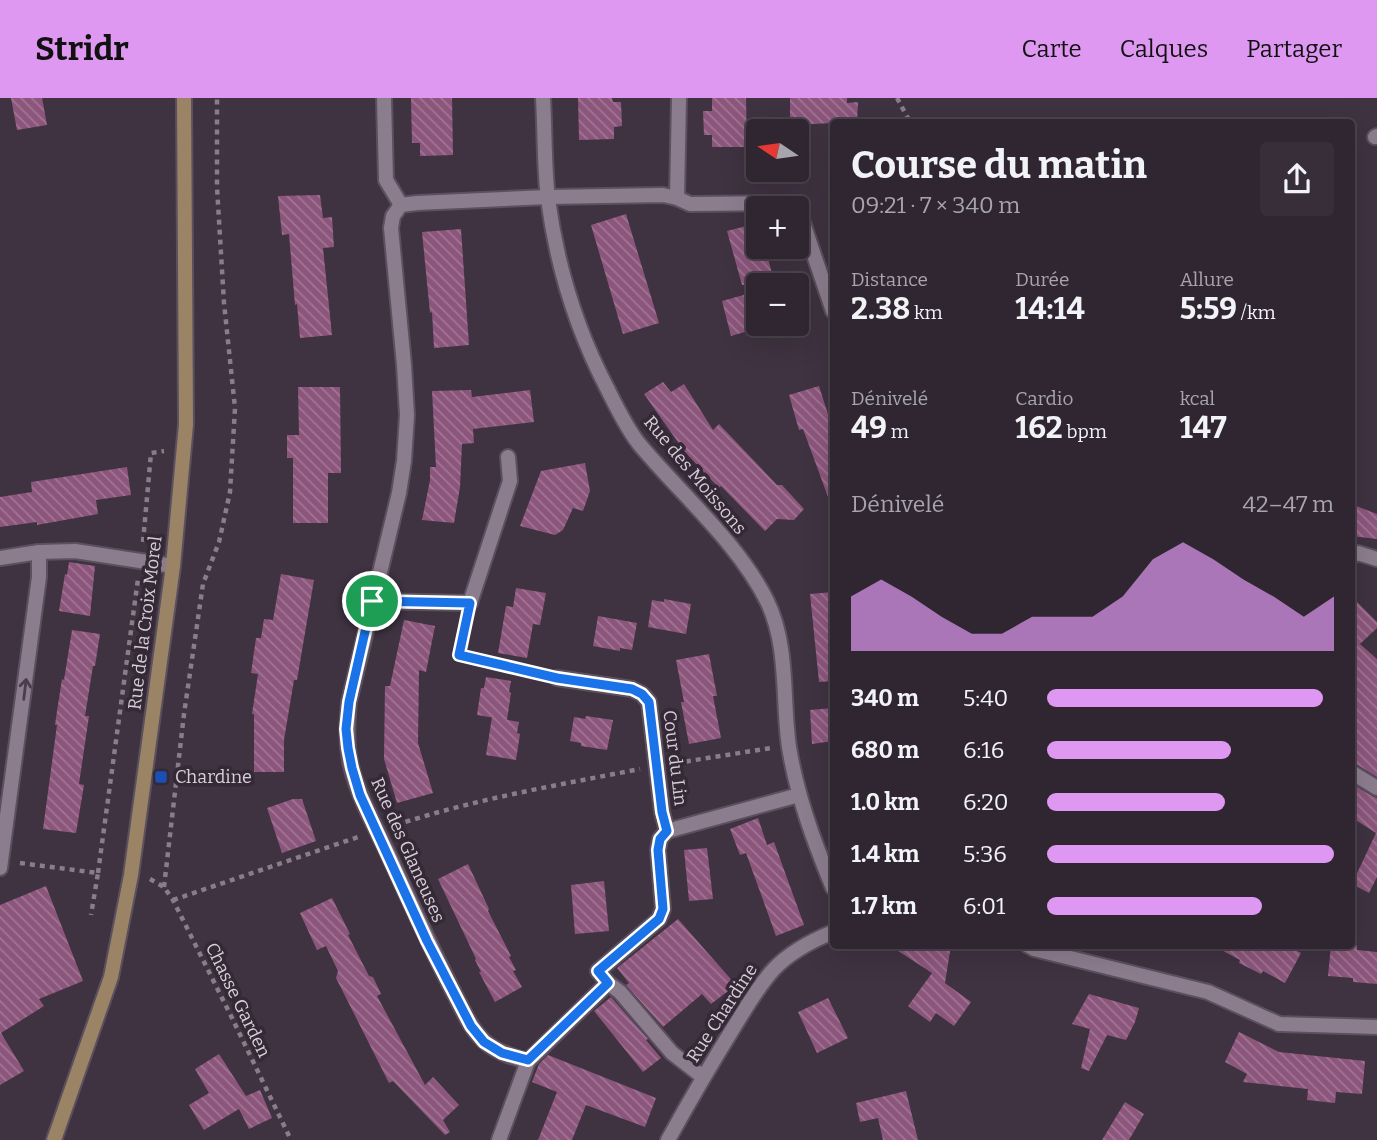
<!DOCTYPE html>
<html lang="fr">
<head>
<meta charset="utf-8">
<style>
	body { margin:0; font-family:Bitter,serif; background:#372e39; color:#f1f3f6; height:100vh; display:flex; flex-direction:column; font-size:26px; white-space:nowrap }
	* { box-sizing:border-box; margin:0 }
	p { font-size:23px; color:#a7a5ab }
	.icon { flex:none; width:38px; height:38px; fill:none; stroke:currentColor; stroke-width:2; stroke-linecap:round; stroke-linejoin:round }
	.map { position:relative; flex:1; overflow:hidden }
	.side { position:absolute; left:830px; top:21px; width:525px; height:830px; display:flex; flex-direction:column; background:#2f2631; border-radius:7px; box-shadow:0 7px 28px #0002,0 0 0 2px #4a434d }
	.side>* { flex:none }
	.needle { width:46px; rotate:283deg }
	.buttons { position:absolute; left:746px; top:21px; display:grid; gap:14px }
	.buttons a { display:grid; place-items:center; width:63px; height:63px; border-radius:7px; background:#2f2631; box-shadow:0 7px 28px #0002,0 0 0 2px #4a434d; font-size:35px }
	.pin { position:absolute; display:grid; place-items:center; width:60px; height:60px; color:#fff; margin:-30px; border:4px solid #fff; border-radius:50%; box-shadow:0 2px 7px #0007 }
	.round { display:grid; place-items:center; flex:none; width:74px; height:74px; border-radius:7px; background:#372e39 }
	.summary { display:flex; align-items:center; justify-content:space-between; height:119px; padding:0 21px }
	h1 { font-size:38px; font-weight:700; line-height:52px }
	.figures { display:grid; grid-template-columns:repeat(3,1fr); gap:10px; height:119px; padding:7px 21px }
	.figures div { display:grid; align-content:center }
	.figures b { font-size:30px; font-weight:700 }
	.figures small { font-size:19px; font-weight:400 }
	.figures p { font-size:19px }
	.chart { height:196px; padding:14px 21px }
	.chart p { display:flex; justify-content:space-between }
	.chart svg { width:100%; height:126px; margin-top:7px; fill:#df98f1; opacity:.7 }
	ul { padding:0 21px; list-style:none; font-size:23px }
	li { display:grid; grid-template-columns:112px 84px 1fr; align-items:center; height:52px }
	li i { height:18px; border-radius:9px; background:#df98f1 }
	header { display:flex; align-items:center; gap:42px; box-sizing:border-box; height:98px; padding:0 35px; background:#df98f1; color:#111 }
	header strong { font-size:33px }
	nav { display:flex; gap:38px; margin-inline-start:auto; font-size:24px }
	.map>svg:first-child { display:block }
	.building { fill:url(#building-back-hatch) }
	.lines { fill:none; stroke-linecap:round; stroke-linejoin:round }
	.street-casing { stroke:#5b505d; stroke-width:18 }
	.secondary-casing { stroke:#5b505d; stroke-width:18 }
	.path { stroke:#887d89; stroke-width:4.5; stroke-dasharray:5 5; stroke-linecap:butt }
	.street { stroke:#8c7d8e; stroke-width:14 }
	.secondary { stroke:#9b8365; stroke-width:14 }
	.oneway { stroke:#4b3d4d }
	.route-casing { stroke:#fff; stroke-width:14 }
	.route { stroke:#1a73e8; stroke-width:9 }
	.transit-dot { fill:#1a4fb4; stroke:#352837; stroke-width:2.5 }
	.labels { text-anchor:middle; stroke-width:7; stroke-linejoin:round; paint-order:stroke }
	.street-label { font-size:18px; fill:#d7cfd8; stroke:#352837 }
	.poi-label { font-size:18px; fill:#d7cfd8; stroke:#352837; text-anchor:start }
</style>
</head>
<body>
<header>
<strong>Stridr</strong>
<nav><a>Carte</a><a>Calques</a><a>Partager</a></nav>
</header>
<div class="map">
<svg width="1377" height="1042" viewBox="0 0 1377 1042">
	<defs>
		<pattern id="building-back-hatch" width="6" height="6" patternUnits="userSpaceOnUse" patternTransform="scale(1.75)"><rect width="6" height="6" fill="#8c567c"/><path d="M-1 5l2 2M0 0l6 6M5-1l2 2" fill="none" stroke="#a17594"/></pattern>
	</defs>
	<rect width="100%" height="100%" fill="#3f3241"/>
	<!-- building -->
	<g class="building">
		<polygon points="11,0 42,0 47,27 17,32"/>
		<polygon points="411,0 452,0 453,57 420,58 420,45 412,45"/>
		<polygon points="578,0 612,0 613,4 621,4 622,28 614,29 614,41 579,42"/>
		<polygon points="712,0 746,0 747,49 712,49 712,37 704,37 703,13 712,13"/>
		<polygon points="790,0 847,0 847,5 858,4 857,24 790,27"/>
		<polygon points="320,97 323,120 332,119 334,149 323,150 332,237 300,240 297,206 295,207 289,136 282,137 278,98"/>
		<polygon points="626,116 659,225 623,236 591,127"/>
		<polygon points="758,125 758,149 765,149 775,187 742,187 727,133"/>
		<polygon points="461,131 469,247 434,250 432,214 430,215 422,134"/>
		<polygon points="758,193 758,230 731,238 722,203"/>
		<polygon points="663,284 671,294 684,286 713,332 719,326 777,387 782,387 804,411 794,422 777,421 765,433 721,388 719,390 685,354 644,296"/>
		<polygon points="819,288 833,332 833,406 831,407 803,331 799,332 789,297"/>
		<polygon points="298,289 340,289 341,375 328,375 328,425 293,425 293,360 287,360 287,337 299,337"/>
		<polygon points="471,292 472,299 530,292 534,324 473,331 474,345 462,346 460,389 454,425 422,422 430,382 430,369 436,369 432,293"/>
		<polygon points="585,365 590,393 583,413 573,410 563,432 555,437 520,428 541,373"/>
		<polygon points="127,369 131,397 96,402 98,416 37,427 37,424 0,429 0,399 32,394 31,384"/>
		<polygon points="1351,406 1377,416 1377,441 1351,438"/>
		<polygon points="69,464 95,468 90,518 59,513 65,476 67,477"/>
		<polygon points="281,476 314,482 297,582 294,582 284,642 284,674 254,674 254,616 252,616 258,576 251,575 256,540 261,540 264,521 273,522"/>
		<polygon points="516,490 546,495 540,527 533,526 527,560 498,555 506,508 513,509"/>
		<polygon points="833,494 833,583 819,584 810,496"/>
		<polygon points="1351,498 1377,524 1377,530 1360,546 1377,561 1377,679 1356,666 1351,664"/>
		<polygon points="664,501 691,506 686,536 648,529 652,502 664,504"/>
		<polygon points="598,518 637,525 632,552 620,550 620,553 593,548"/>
		<polygon points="404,522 435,528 426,574 419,572 418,645 433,695 397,705 384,661 385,588 390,588"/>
		<polygon points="72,532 100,536 95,568 93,568 85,618 89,618 79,686 84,687 76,735 43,731 57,627 55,627 57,613 62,581 64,582"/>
		<polygon points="709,556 717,598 713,598 721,640 689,646 681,604 684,604 676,562"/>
		<polygon points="486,579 511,583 509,594 511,595 507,622 477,617 481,590 484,590"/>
		<polygon points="833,610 833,643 812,646 810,612"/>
		<polygon points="586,618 613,622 607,652 581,648 581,645 570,643 574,619 585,621"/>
		<polygon points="492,619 519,624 517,635 520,636 516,662 486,657"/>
		<polygon points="1351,685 1372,698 1377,700 1377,779 1369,795 1352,786 1376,735 1351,719"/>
		<polygon points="293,701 302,701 316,743 282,755 267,710"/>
		<polygon points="758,720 767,747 774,744 804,827 776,838 746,755 740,757 730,731"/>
		<polygon points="707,750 713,801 689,803 684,752"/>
		<polygon points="468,766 489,811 488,813 511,858 509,859 516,872 513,873 522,889 495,904 479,874 481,874 475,862 476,861 438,781"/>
		<polygon points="604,783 609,833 575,836 571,787"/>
		<polygon points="46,788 83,883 39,901 44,908 1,935 24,973 0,987 0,807"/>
		<polygon points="332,800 350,836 348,837 369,878 373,879 381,896 377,898 425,987 433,979 459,1007 443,1022 450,1034 445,1037 393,983 389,985 336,880 338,873 326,848 317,852 300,815"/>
		<polygon points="678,821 736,887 711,906 702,896 663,929 626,887 629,885 617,870"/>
		<polygon points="889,847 951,847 945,885 971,904 954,928 936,915 930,924 908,908 932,875"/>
		<polygon points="1212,847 1285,847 1301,855 1285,885 1263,873 1261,876 1239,865 1240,862"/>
		<polygon points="1331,847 1357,847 1357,852 1377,854 1377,886 1353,884 1353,880 1328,878"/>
		<polygon points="1089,896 1139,910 1135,924 1126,942 1107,937 1089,973 1081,970 1090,931 1072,926"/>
		<polygon points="611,899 648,941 646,942 661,960 643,974 594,913"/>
		<polygon points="828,900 848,940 817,955 798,914"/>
		<polygon points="1239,934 1279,954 1365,963 1362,996 1336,994 1335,1005 1307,1002 1308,991 1243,984 1247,976 1225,964"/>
		<polygon points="219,956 246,998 260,992 272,1020 249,1031 239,1011 204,1032 189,1007 209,995 195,971"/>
		<polygon points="548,957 656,1000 645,1029 586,1007 572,1042 538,1042 557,994 532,984 539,966"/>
		<polygon points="906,993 918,1042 883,1042 878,1020 860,1024 856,1005"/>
		<polygon points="1125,1004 1144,1016 1129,1042 1102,1042"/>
	</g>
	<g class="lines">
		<!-- street casing -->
		<g class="street-casing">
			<g id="street">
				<polyline points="384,0 386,82 401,107"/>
				<path d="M 543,0 C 545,33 544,68 548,101 C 557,169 576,231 608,292 C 617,310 627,331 640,347 C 680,395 739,446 767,503 C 789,548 782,601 789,649 C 797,698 814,744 833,790"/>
				<polyline points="1375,39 1377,38"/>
				<polyline points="677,100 679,0"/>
				<path d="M 795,110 L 787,105 L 690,106 L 677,100 L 663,97 L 548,99 L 417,105 L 401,107 L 393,118 L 391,130 L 404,267 L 407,317 L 404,363 L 399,395 L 349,604 C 347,626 346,646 351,668 C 359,701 377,731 391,762 C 411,806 431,850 453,893 C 462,910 470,930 484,943 C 496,954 512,959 528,963 L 608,885 L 598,873 L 659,821 L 663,811 L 658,752 L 660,741 L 667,733 L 799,697"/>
				<polyline points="796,111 799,113 833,213"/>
				<polyline points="1351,458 1358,455 1377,461"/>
				<polyline points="0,460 39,454 75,453 173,468"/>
				<polyline points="372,503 470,505 510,383 508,359"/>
				<polyline points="557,580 632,591 642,596 649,604 662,714 667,733"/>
				<polyline points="1351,674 1377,690"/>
				<polyline points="0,770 39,479 39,454"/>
				<polyline points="1027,847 1034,851 1208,894 1279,926 1377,929"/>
				<polyline points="608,885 620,894 672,955 703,979"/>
				<polyline points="499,1042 528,963"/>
				<path d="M 668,1042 C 689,1004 711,966 734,929 C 746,910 758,888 774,871 C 790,854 811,843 833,834"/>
			</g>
		</g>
		<!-- secondary casing -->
		<g class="secondary-casing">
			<polyline id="secondary" points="54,1042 111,879 131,777 173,468 186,326 184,0"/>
		</g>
		<!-- path -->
		<g class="path">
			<polyline points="897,0 910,24"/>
			<polyline points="143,444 151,355 164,353"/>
			<polyline points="466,523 459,557 540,576"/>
			<polyline points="676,665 771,650"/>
			<path d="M 396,727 C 475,701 558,687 640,671"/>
			<polyline points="20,765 98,775 91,817"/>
			<polyline points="98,775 138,481"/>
			<polyline points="150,781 164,789 173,802 232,920 291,1042"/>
			<polyline points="164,789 184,616 203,486 219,444 230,394 235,310 224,205 217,89 217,0"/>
			<polyline points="173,802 361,738"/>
		</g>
		<!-- street -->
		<use href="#street" class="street"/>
		<!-- secondary -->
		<use href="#secondary" class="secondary"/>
	</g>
	<!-- one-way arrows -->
	<defs><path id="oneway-shaft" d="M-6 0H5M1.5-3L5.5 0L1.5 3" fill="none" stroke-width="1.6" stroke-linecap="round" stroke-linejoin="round" transform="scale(1.75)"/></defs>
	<use class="oneway" href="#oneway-shaft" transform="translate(25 591) rotate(-83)"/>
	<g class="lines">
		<!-- route casing -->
		<g class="route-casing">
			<polygon id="route" points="372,503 470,505 459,557 557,580 632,591 642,596 649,604 662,714 667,733 660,741 658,752 663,811 659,821 598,873 608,885 528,962 502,955 484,944 471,928 427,843 360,697 352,670 348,650 346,631 349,604"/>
		</g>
		<!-- route -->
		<use href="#route" class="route"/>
	</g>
	<!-- markers -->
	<rect class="transit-dot" x="154" y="672" width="14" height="14" rx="3.5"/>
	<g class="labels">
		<!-- street labels -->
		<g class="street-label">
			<text transform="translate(695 377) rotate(50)" y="6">Rue des Moissons</text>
			<text transform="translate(145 525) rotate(-83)" y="6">Rue de la Croix Morel</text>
			<text transform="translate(675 660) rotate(83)" y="6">Cour du Lin</text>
			<text transform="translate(408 752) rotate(66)" y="6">Rue des Glaneuses</text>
			<text transform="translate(238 902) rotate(64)" y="6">Chasse Garden</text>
			<text transform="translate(722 915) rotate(-57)" y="6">Rue Chardine</text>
		</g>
		<!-- poi labels -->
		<g class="poi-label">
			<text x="175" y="685">Chardine</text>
		</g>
	</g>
</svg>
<div class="buttons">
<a><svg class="needle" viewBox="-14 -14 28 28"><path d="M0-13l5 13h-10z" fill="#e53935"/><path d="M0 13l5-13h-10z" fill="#a7a5ab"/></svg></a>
<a>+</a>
<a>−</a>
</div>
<div class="pin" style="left:372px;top:503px;background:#1e9e55"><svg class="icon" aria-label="arrive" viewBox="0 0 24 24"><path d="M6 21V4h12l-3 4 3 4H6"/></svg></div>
<section class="side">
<div class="summary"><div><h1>Course du matin</h1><p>09:21 · 7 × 340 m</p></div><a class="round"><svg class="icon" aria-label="share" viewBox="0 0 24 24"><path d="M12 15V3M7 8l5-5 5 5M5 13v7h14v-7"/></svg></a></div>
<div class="figures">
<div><p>Distance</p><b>2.38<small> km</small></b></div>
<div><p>Durée</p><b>14:14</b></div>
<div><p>Allure</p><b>5:59<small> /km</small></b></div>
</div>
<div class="figures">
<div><p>Dénivelé</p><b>49<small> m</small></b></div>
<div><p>Cardio</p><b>162<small> bpm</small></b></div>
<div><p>kcal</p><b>147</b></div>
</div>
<div class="chart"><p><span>Dénivelé</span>42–47 m</p>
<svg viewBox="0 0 160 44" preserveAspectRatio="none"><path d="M0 44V25L10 19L20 25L30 32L40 38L50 38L60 32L70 32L80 32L90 25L100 12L110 6L120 12L130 19L140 25L150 32L160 25V44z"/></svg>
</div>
<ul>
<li><b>340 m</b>5:40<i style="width:96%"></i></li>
<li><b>680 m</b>6:16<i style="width:64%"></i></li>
<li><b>1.0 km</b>6:20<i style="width:62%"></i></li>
<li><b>1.4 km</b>5:36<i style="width:100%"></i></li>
<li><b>1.7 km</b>6:01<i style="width:75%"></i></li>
</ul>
</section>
</div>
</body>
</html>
